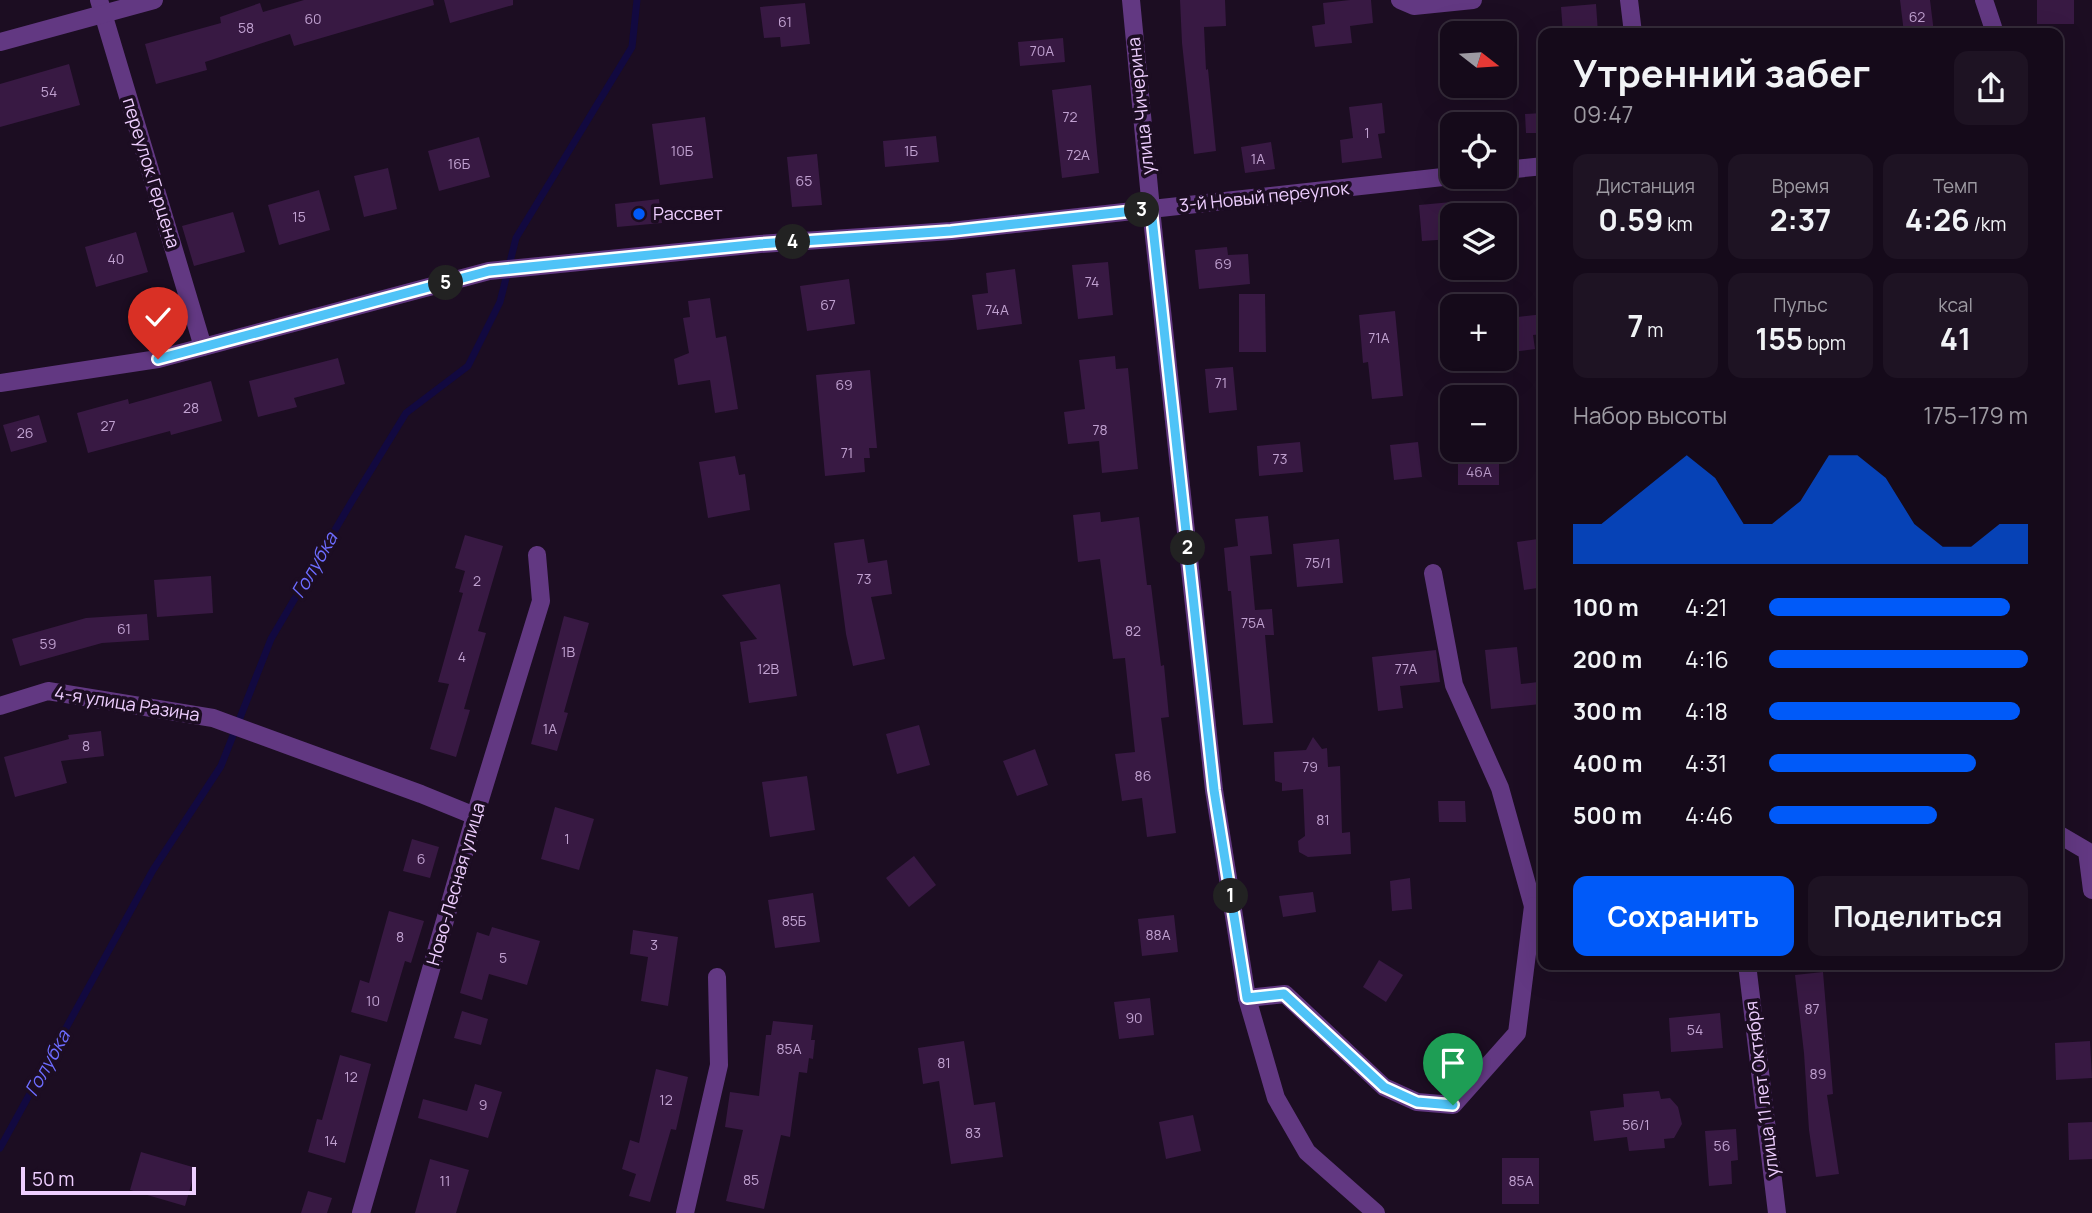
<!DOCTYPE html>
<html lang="ru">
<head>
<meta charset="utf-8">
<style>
	body { margin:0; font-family:Manrope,sans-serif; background:#1e1323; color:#f1f3f6; height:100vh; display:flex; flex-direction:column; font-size:26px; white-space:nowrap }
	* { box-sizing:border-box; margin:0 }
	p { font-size:23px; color:#9d9aa2 }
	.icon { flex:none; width:38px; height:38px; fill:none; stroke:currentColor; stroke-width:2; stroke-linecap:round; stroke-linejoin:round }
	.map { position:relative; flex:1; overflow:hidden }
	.sheet { position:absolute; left:1538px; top:28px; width:525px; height:942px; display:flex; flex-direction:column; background:#150a1a; border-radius:14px; box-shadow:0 7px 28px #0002,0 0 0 2px #342b39 }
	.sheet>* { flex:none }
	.needle { width:46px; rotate:107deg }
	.buttons { position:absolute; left:1440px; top:21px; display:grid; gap:14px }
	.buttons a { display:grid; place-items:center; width:77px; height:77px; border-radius:14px; background:#150a1a; box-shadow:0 7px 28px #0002,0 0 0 2px #342b39; font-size:35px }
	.scale { position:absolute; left:21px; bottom:18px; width:175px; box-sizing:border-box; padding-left:7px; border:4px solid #eeceff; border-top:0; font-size:19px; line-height:24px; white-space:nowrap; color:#eeceff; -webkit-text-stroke:5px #1c0d22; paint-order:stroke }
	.pin { position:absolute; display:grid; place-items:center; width:60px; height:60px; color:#fff; margin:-72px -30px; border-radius:50% 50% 50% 0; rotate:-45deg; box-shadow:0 0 7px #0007 }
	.pin .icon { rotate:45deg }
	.km { position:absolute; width:35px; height:35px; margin:-18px; border-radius:50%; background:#222; color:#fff; font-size:19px; line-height:35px; text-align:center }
	.round { display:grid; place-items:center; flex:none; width:74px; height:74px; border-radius:14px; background:#1e1323 }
	.summary { display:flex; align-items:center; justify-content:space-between; height:119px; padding:0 35px }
	h1 { font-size:38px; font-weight:700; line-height:52px }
	.figures { display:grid; grid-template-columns:repeat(3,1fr); gap:10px; height:119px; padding:7px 35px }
	.figures div { display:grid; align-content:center; border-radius:14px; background:#1e1323; text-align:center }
	.figures b { font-size:30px; font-weight:700 }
	.figures small { font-size:19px; font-weight:400 }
	.figures p { font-size:19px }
	.chart { height:196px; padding:14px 35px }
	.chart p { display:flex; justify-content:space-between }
	.chart svg { width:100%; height:126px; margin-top:7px; fill:#005af9; opacity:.7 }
	.button { display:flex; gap:14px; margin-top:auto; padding:14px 35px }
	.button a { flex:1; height:80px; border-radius:14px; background:#005af9; color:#fff; font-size:28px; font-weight:700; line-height:80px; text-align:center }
	.button a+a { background:#1e1323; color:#f1f3f6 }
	ul { padding:0 35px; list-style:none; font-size:23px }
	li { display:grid; grid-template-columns:112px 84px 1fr; align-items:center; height:52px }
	li i { height:18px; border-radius:9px; background:#005af9 }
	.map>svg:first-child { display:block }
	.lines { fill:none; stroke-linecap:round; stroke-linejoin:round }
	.stream { stroke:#120940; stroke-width:7 }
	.building { fill:#381943 }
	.minor { stroke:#623882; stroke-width:18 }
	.route-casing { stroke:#fff; stroke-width:14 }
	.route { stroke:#4fc3f7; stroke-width:9 }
	.poi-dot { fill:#005af9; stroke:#1c0d22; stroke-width:2.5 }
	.labels { text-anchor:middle; stroke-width:7; stroke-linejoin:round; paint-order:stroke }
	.number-label { font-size:14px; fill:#c0a1d0 }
	.street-label { font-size:18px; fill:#eeceff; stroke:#1c0d22 }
	.poi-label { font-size:18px; fill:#eeceff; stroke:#1c0d22; text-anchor:start }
	.water-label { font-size:19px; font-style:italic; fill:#6d6cff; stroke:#1c0d22 }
</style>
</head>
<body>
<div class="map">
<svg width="2092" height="1213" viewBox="0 0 2092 1213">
	<rect width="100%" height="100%" fill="#1c0d22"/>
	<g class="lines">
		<!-- stream -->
		<polyline class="stream" points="0,1148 153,870 221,766 271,639 352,501 406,413 468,366 500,302 516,238 632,47 637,0"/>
	</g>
	<!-- building -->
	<g class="building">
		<polygon points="304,0 433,0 434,5 294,46 290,34 205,62 207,70 156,84 145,44 221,23 220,17 260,3 263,12"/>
		<polygon points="444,0 513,0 513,5 450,23"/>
		<polygon points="1180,0 1225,0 1226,26 1204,27 1206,70 1208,69 1216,151 1194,154 1182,43"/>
		<polygon points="1350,0 1371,0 1373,23 1350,26 1352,43 1315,47 1312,26 1325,24 1323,3"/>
		<polygon points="1900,0 1930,0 1934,33 1904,33"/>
		<rect x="2037" y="0" width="37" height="24"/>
		<polygon points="805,3 810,44 781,47 780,37 764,38 760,7"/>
		<polygon points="1596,4 1598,33 1563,33 1561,7"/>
		<polygon points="1063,38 1065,62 1020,66 1018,42"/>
		<polygon points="69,64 80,105 0,127 0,84"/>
		<polygon points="1091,85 1099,173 1062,178 1052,90"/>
		<polygon points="1382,103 1385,133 1378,134 1382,158 1342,163 1340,140 1353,138 1349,107"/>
		<polygon points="1544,113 1544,133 1526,133 1525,114"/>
		<polygon points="705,117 713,178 660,185 652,124"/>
		<polygon points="936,136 939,162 885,167 883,141"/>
		<polygon points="479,137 490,177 439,191 428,151"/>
		<polygon points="1271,142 1275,169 1245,173 1241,147"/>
		<polygon points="817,154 822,205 792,207 787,157"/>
		<polygon points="388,168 397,209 364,217 354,176"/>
		<polygon points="319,190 330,230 279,245 268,205"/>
		<polygon points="659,199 662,223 617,227 615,204"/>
		<polygon points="1452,202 1452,239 1422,241 1419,205"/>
		<polygon points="233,212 245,252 194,266 182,226"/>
		<polygon points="136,232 148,272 96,287 85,247"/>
		<polygon points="1227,247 1228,255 1248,254 1250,284 1199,289 1195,250"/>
		<polygon points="1108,262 1113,315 1078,319 1072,265"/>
		<polygon points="1015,269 1022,324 977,330 972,295 988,293 986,273"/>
		<polygon points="849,279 855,324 807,331 800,286"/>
		<polygon points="1239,294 1265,294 1266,352 1239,352"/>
		<polygon points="710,298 716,338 726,336 738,409 715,413 710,380 678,385 674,359 689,353 683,318 690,317 688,301"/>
		<polygon points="1395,311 1403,396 1372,399 1368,362 1363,363 1359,315"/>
		<polygon points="1544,314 1544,334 1533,335 1535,349 1512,352 1509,318"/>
		<polygon points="1115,356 1116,369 1128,368 1138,469 1102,473 1099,441 1068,444 1064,412 1085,409 1079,360"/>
		<polygon points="338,358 345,384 294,398 297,407 258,417 249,381"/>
		<polygon points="1233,367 1237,410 1209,413 1205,369"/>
		<polygon points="870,370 877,448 869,448 870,458 864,458 865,472 825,476 816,375"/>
		<polygon points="211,381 222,421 171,435 170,431 88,453 77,413 128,399 129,404"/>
		<polygon points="39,415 47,442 11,452 3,425"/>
		<polygon points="1300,442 1303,472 1259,476 1257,446"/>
		<polygon points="1418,442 1422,477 1394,480 1390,445"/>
		<polygon points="1465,450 1499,450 1499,485 1458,485 1458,460 1465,460"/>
		<polygon points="735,456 739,475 745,474 750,510 708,518 699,462"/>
		<polygon points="1100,512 1101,522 1139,517 1147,585 1151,585 1161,666 1164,665 1169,717 1161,718 1176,833 1147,837 1142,798 1122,801 1115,754 1135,752 1125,658 1113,659 1100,559 1078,562 1073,515"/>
		<polygon points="1268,516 1272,554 1250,556 1255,610 1272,609 1274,635 1265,635 1273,723 1243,725 1231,591 1228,591 1224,548 1238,546 1235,519"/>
		<polygon points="465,535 503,546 478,631 486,633 464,709 470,710 456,757 430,749 449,684 438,682 463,593 459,592 465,571 455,568"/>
		<polygon points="864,539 868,563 887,560 892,594 871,597 885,659 853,666 846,634 834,543"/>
		<polygon points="1339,539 1343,583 1297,587 1293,544"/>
		<polygon points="1538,539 1541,560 1544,560 1544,587 1524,590 1517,542"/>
		<polygon points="211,576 213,613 157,617 154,580"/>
		<polygon points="780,584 797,696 749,703 740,642 757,639 722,595"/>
		<polygon points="147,614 149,640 102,643 20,666 12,639 86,618"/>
		<polygon points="564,616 589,623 564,712 568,713 557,751 531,744"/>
		<polygon points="1517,647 1521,684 1538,682 1541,704 1491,709 1485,650"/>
		<polygon points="1436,650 1440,682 1400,686 1403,708 1378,711 1372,657"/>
		<polygon points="919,725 930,765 897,774 886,734"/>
		<polygon points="101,731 104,756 61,761 67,783 15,797 4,757 69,739 68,735"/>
		<polygon points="1313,737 1322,749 1327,748 1328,767 1340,766 1342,833 1350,832 1351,854 1308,857 1299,852 1298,841 1305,836 1303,789 1282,791 1282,783 1275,781 1274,752 1306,750"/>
		<polygon points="1035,749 1048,785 1017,796 1003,761"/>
		<polygon points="807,776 815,830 770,837 762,782"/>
		<polygon points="1438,801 1465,801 1466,822 1439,822"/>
		<polygon points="555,807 594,819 579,870 541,859"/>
		<polygon points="412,839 439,847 430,878 403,871"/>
		<polygon points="914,856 936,885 909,907 886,878"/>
		<polygon points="1410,878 1412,909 1392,911 1390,881"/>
		<polygon points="1313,892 1316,912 1283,917 1279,896"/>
		<polygon points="813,893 820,942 775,948 768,900"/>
		<polygon points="389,911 424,921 411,963 405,961 387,1022 351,1012 360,980 369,983"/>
		<polygon points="1174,915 1178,952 1142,956 1138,919"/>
		<polygon points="492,927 540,941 527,985 489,974 482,1000 460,993 477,932 489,936"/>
		<polygon points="633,930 678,937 668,1006 641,1001 648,957 630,954"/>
		<polygon points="1379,960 1403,975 1386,1002 1363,987"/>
		<polygon points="1823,972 1833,1094 1827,1095 1839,1174 1816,1177 1809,1130 1804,1053 1795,975"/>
		<polygon points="1150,998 1154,1035 1119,1039 1114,1002"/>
		<polygon points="462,1011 488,1019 481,1045 454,1038"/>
		<polygon points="1720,1013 1723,1048 1671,1052 1669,1018"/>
		<polygon points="773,1021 813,1025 811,1040 815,1040 813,1059 809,1058 807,1073 799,1072 790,1137 781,1135 764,1209 726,1201 743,1130 725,1127 730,1092 759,1096 766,1035 771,1035"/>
		<polygon points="964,1041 974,1105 995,1102 1003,1157 951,1164 939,1081 923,1084 918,1048"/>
		<polygon points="2090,1041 2092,1078 2056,1080 2055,1043"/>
		<polygon points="340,1055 371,1064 345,1163 308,1152 317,1119 322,1120"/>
		<polygon points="656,1069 688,1077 676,1130 671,1129 650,1202 629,1196 636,1174 622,1169 630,1140 639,1143"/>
		<polygon points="475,1084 502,1092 488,1138 418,1118 423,1099 467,1111"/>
		<polygon points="1659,1091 1661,1099 1670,1098 1678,1107 1682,1124 1674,1138 1664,1139 1665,1148 1629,1151 1627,1137 1594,1141 1590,1111 1624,1107 1623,1094"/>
		<polygon points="1193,1115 1201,1151 1166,1159 1159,1122"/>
		<polygon points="2092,1122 2092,1159 2069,1160 2068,1123"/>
		<polygon points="1736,1129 1738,1160 1731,1161 1732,1184 1709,1186 1705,1131"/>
		<polygon points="141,1152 196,1168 185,1206 130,1190"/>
		<rect x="1502" y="1158" width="37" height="46"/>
		<polygon points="430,1159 469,1170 456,1213 415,1213"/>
		<polygon points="308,1191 332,1198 327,1213 301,1213"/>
	</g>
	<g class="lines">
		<!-- minor -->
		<g class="minor">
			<polyline points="99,0 203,347"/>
			<polyline points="1131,0 1151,209 1214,790 1247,998 1276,1098 1307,1152 1376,1213"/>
			<polyline points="1400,0 1414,6 1473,0"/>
			<polyline points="1629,0 1633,33"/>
			<polyline points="1984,0 1993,27 1991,33"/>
			<polyline points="0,42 154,0"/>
			<polyline points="1505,170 1544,166"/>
			<polyline points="0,383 158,359 489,271 760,244 951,231 1452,176"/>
			<polyline points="1433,573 1454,685 1500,788 1533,906 1544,905"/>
			<polyline points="0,706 48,691 213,718 421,794 475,816"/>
			<polyline points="2058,834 2087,851 2092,890"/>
			<polyline points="1747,964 1777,1213"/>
			<polyline points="1247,998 1285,994 1384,1087 1417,1102 1453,1105 1517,1033 1533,906"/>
			<polyline points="361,1213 475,816 541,601 537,555"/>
			<polyline points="685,1213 719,1065 717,977"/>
		</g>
	</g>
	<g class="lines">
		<!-- route casing -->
		<g class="route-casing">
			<polyline id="route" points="158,359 489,271 760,244 951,231 1151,209 1214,790 1247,998 1284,994 1384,1087 1417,1102 1453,1105"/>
		</g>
		<!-- route -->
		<use href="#route" class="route"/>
	</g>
	<!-- markers -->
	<circle class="poi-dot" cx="639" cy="214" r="7"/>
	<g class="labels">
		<!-- number labels -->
		<g class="number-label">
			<text x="1917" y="22">62</text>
			<text x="313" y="24">60</text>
			<text x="785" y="27">61</text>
			<text x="246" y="33">58</text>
			<text x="1042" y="56">70А</text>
			<text x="49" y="97">54</text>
			<text x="1070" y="122">72</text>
			<text x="1367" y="138">1</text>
			<text x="682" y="156">10Б</text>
			<text x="911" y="156">1Б</text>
			<text x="1078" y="160">72А</text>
			<text x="1258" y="164">1А</text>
			<text x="459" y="169">16Б</text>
			<text x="804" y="186">65</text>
			<text x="299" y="222">15</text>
			<text x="116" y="264">40</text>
			<text x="1223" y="269">69</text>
			<text x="1092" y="287">74</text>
			<text x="828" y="310">67</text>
			<text x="997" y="315">74А</text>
			<text x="1379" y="343">71А</text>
			<text x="1221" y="388">71</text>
			<text x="844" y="390">69</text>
			<text x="191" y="413">28</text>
			<text x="108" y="431">27</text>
			<text x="1100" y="435">78</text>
			<text x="25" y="438">26</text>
			<text x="847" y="458">71</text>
			<text x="1280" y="464">73</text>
			<text x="1479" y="477">46А</text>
			<text x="1318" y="568">75/1</text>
			<text x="864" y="584">73</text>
			<text x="477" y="586">2</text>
			<text x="1253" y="628">75А</text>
			<text x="124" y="634">61</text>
			<text x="1133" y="636">82</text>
			<text x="48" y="649">59</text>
			<text x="568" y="657">1В</text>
			<text x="462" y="662">4</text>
			<text x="768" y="674">12В</text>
			<text x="1406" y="674">77А</text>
			<text x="550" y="734">1А</text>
			<text x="86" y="751">8</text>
			<text x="1310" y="772">79</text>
			<text x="1143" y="781">86</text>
			<text x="1323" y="825">81</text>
			<text x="567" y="844">1</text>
			<text x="421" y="864">6</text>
			<text x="794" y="926">85Б</text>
			<text x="1158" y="940">88А</text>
			<text x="400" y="942">8</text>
			<text x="654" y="950">3</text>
			<text x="503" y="963">5</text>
			<text x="373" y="1006">10</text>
			<text x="1812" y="1014">87</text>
			<text x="1134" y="1023">90</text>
			<text x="1695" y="1035">54</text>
			<text x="789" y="1054">85А</text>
			<text x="944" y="1068">81</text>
			<text x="1818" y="1079">89</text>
			<text x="351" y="1082">12</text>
			<text x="666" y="1105">12</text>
			<text x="483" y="1110">9</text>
			<text x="1636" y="1130">56/1</text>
			<text x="973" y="1138">83</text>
			<text x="331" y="1146">14</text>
			<text x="1722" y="1151">56</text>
			<text x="751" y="1185">85</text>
			<text x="445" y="1186">11</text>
			<text x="1521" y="1186">85А</text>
		</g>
		<!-- street labels -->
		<g class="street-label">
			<text transform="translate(1141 106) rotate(-96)" y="6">улица Чичерина</text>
			<text transform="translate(151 173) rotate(73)" y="6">переулок Герцена</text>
			<text transform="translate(1264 197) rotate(-6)" y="6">3-й Новый переулок</text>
			<text transform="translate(127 704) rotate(9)" y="6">4-я улица Разина</text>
			<text transform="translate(456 884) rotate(-74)" y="6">Ново-Лесная улица</text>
			<text transform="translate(1762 1089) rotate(-97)" y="6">улица 11 лет Октября</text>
		</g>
		<!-- poi labels -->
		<g class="poi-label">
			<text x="653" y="220">Рассвет</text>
		</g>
		<!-- water labels -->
		<g class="water-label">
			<text transform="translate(314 565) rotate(-60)" y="7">Голубка</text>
			<text transform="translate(47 1063) rotate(-61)" y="7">Голубка</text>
		</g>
	</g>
</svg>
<div class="buttons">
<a><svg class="needle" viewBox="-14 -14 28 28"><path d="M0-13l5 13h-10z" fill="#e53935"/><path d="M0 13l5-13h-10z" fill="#9d9aa2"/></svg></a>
<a><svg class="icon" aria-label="locate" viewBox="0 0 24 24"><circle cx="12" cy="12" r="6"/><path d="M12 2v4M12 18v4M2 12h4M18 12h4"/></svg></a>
<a><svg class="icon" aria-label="layers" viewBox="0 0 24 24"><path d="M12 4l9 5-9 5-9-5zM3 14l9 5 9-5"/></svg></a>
<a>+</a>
<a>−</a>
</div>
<div class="scale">50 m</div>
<div class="pin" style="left:1453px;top:1105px;background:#1e9e55"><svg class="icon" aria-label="arrive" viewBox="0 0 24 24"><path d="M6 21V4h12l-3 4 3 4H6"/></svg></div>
<div class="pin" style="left:158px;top:359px;background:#d93025"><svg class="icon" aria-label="check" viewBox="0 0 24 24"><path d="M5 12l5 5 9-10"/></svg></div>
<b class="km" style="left:1231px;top:896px">1</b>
<b class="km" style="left:1188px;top:548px">2</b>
<b class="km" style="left:1142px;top:210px">3</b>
<b class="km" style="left:793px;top:242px">4</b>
<b class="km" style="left:446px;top:283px">5</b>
<section class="sheet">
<div class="summary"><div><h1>Утренний забег</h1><p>09:47</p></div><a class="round"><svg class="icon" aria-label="share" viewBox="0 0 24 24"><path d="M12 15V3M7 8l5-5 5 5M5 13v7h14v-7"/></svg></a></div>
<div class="figures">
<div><p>Дистанция</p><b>0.59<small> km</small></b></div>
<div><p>Время</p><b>2:37</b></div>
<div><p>Темп</p><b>4:26<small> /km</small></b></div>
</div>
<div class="figures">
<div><b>7<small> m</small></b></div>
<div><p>Пульс</p><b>155<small> bpm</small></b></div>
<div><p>kcal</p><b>41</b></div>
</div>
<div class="chart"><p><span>Набор высоты</span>175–179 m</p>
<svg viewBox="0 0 160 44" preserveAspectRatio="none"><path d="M0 44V30L10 30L20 22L30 14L40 6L50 14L60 30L70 30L80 22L90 6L100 6L110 14L120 30L130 38L140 38L150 30L160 30V44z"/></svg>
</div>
<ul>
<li><b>100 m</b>4:21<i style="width:93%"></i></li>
<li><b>200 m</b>4:16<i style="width:100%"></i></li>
<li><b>300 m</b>4:18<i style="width:97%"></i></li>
<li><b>400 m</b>4:31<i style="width:80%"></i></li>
<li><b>500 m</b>4:46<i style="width:65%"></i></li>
</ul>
<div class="button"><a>Сохранить</a><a>Поделиться</a></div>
</section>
</div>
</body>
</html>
